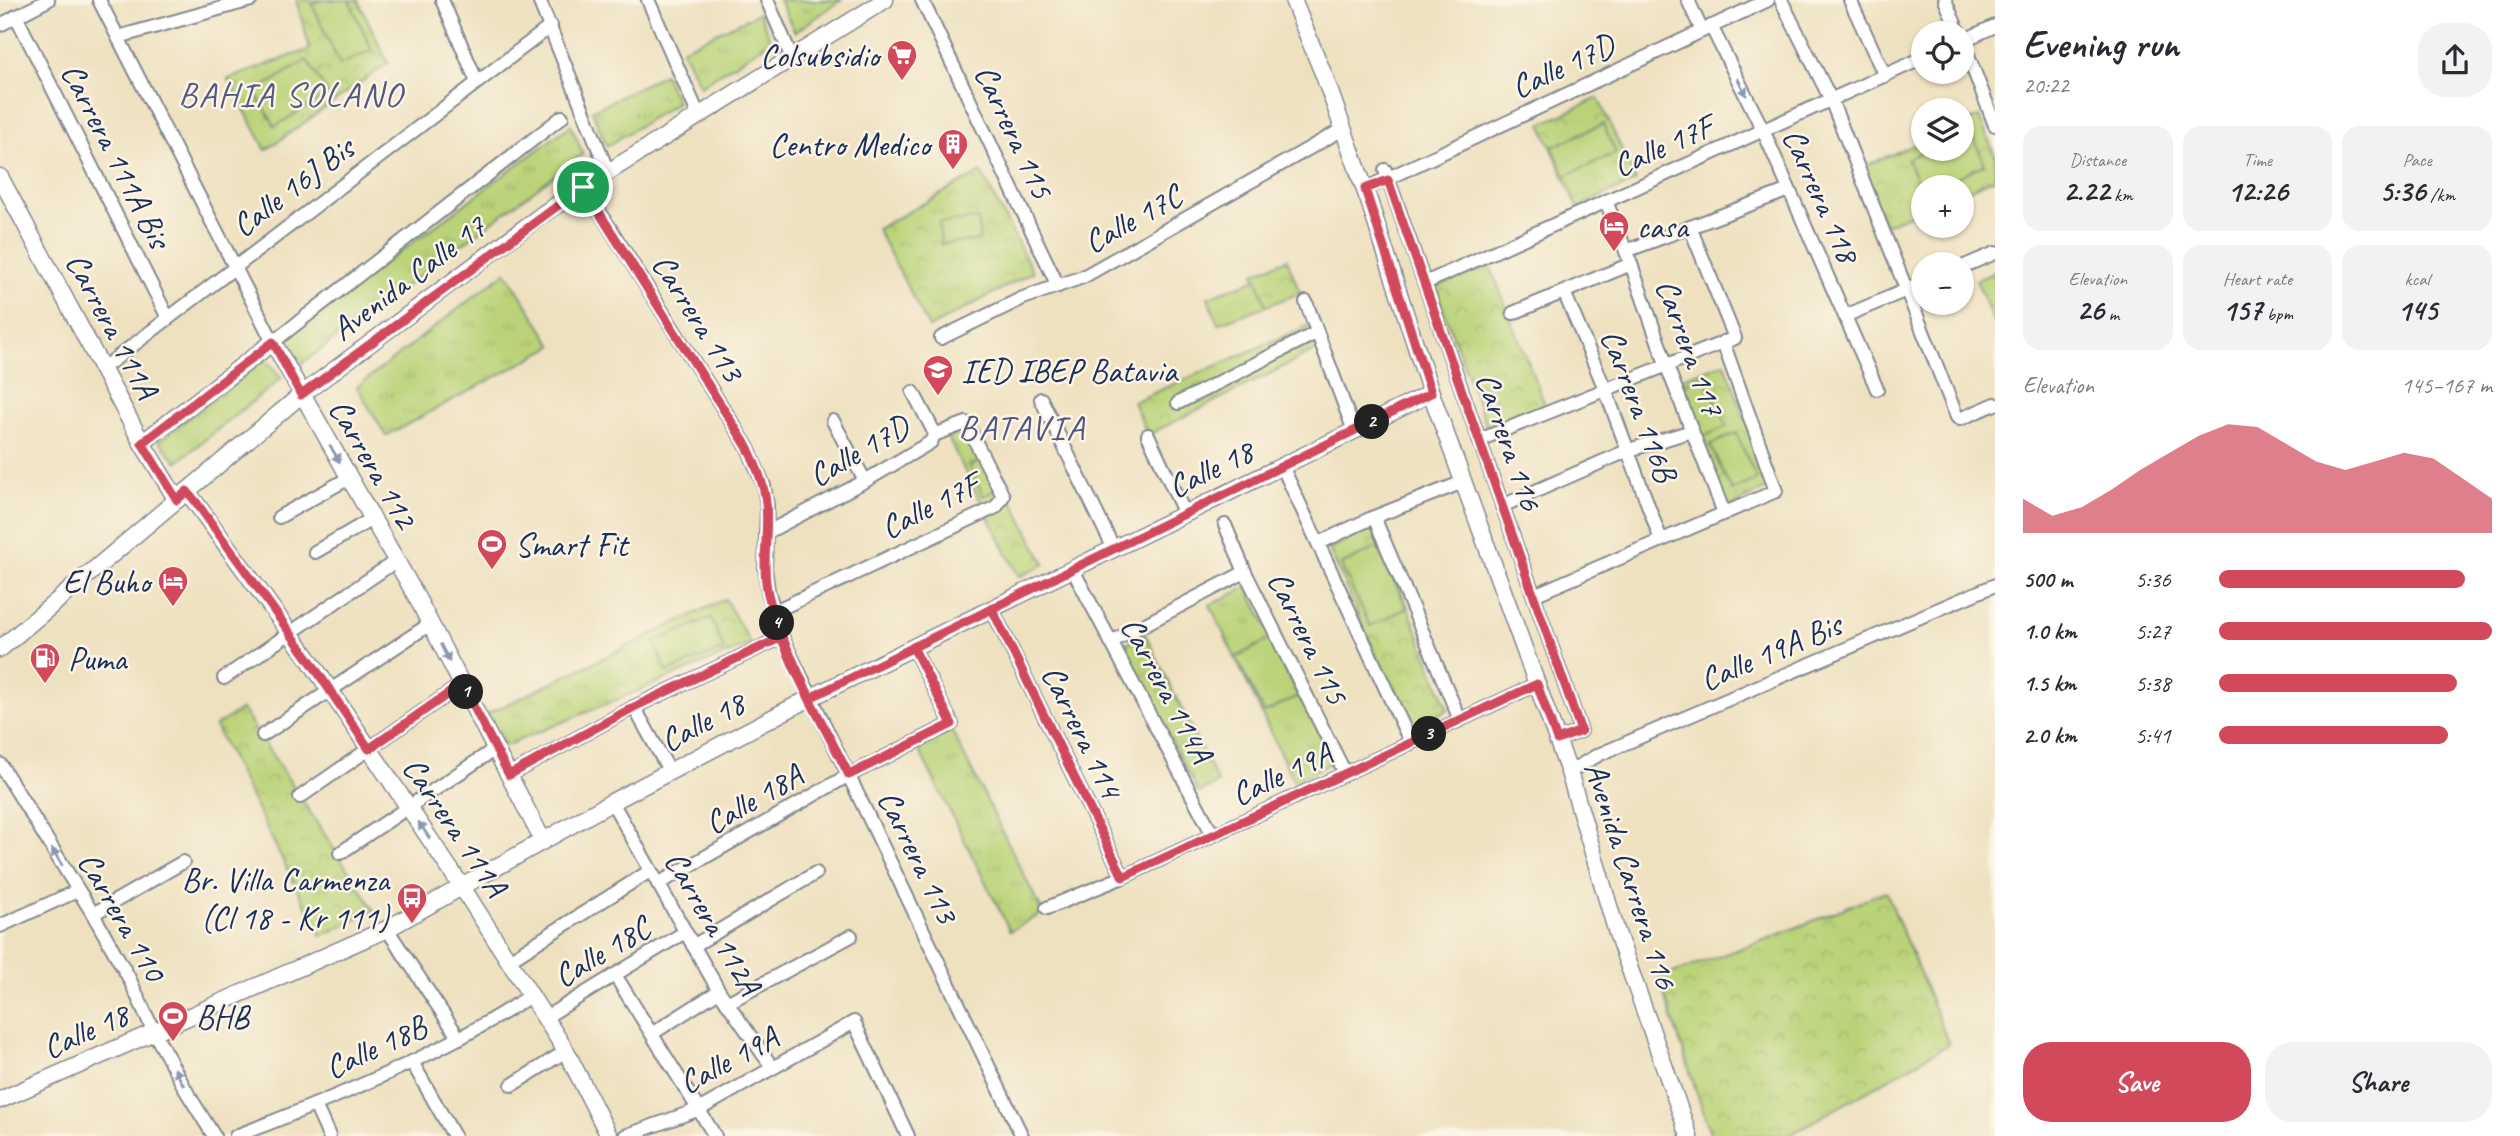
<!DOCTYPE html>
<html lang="en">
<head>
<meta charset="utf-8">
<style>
	body { margin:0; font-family:Caveat,sans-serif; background:#f2f2f3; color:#2b2b33; height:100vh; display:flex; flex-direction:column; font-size:26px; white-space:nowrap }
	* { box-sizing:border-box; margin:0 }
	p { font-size:23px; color:#7c7c81 }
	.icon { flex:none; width:38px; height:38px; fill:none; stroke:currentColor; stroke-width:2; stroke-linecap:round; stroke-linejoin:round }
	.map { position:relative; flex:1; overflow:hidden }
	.side { display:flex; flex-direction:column; background:#fff; width:525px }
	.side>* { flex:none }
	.fabs { position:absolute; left:1911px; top:21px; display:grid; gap:14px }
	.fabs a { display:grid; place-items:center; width:63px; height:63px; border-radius:50%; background:#fff; box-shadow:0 2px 5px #0004; font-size:35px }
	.pin { position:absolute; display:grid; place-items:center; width:60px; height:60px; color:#fff; margin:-30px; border:4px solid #fff; border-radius:50%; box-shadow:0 2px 7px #0007 }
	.km { position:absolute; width:35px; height:35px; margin:-18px; border-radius:50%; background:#222; color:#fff; font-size:19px; line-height:35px; text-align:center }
	.round { display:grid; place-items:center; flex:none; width:74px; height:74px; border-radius:28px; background:#f2f2f3 }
	.headline { display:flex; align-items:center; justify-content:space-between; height:119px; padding:0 28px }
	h1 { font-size:38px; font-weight:600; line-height:52px }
	.stats { display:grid; grid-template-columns:repeat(3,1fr); gap:10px; height:119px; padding:7px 28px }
	.stats div { display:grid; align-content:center; border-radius:18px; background:#f2f2f3; text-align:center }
	.stats b { font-size:30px; font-weight:600 }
	.stats small { font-size:19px; font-weight:400 }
	.stats p { font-size:19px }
	.chart { height:196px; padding:14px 28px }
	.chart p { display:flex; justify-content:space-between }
	.chart svg { width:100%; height:126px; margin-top:7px; fill:#d1495b; opacity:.7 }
	.action { display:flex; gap:14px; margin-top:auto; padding:14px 28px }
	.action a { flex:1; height:80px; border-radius:28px; background:#d1495b; color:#fff; font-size:28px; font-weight:600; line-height:80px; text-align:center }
	.action a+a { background:#f2f2f3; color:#2b2b33 }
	ul { padding:0 28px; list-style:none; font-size:23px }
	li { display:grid; grid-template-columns:112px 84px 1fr; align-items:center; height:52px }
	li i { height:18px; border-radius:9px; background:#d1495b }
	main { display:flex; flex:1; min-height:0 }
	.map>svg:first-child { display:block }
	.grass { fill:url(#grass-tufts); stroke:#6a816b; stroke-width:2 }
	.park { fill:url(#park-crowns); stroke:#6a816b; stroke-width:2 }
	.garden { fill:#bad378; stroke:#6a816b; stroke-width:2 }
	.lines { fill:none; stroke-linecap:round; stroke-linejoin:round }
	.street-casing { stroke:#84888f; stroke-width:16 }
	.secondary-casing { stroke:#84888f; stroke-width:19 }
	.street { stroke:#fff; stroke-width:12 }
	.secondary { stroke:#fff; stroke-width:16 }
	.oneway { fill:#8d97ae }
	.route-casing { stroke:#fff; stroke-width:14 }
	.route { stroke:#d1495b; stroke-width:9 }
	.labels { text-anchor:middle; stroke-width:5; stroke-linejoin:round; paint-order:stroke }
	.poi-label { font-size:33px; fill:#1b2f5e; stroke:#fcf5e5; text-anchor:start }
	.street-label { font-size:33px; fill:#1b2f5e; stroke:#fcf5e5 }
	.neighbourhood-label { font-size:35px; letter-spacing:2px; fill:#555884; stroke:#fcf5e5 }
</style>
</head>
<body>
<main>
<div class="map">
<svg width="1995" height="1136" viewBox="0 0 1995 1136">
	<defs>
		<pattern id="grass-tufts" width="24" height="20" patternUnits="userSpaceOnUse" patternTransform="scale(1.75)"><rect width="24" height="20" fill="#bad378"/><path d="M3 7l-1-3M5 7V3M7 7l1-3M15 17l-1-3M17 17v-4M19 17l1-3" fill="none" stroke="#9fb56a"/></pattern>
		<pattern id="park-crowns" width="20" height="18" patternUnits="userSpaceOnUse" patternTransform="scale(1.75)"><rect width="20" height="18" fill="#bad378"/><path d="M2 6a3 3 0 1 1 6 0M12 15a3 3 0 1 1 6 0" fill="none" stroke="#9fb56a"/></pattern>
	</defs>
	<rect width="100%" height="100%" fill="#fcf5e5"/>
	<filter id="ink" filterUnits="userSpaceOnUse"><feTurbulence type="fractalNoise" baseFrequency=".0143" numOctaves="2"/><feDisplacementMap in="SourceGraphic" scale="14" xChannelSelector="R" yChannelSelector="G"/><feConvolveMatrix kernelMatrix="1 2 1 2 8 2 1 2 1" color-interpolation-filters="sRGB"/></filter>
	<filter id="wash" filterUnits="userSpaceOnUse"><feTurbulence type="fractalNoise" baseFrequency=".00686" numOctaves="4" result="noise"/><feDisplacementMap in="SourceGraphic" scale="28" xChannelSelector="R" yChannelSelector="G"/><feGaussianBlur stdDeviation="1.57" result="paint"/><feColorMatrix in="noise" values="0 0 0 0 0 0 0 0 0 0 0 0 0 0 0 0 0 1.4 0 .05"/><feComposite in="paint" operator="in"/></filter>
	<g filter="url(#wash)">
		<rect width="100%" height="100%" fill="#eee1c0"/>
		<!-- grass -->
		<g class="grass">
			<polygon points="779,0 841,0 795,32"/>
			<polygon points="759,13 771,41 700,86 682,49"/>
			<polygon points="664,74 677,102 607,146 592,111"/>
			<polygon points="571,125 583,154 296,368 280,341"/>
			<polygon points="506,272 553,346 386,436 357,387"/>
			<polygon points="265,359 282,378 177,462 159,441"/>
			<polygon points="1247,587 1334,761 1294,782 1210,605"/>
			<polygon points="1145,634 1218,783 1199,793 1121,646"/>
			<polygon points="951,729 1043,913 1010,931 916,744"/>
		</g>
		<!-- park -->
		<g class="park">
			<polygon points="296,0 358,0 388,63 266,150 228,79 310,49"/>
			<polygon points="1598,98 1636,181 1578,207 1541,124"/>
			<polygon points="1979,117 1995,155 1995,178 1962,193 1962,187 1923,187 1923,209 1885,225 1860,168 1923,141 1923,149 1962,149 1962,124"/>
			<polygon points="981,172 1033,272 929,328 877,229"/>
			<polygon points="1287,259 1300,293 1266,306 1254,273"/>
			<polygon points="1490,266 1545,405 1487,428 1435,287"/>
			<polygon points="1995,272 1995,326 1976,280"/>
			<polygon points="1312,324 1321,348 1148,435 1133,402"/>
			<polygon points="1725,363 1770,487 1728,508 1676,380"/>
			<polygon points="972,423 1045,564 1019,577 947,436"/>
			<polygon points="1376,526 1448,709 1409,730 1329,549"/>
			<polygon points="725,599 751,644 505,746 487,714"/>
			<polygon points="242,709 375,911 321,936 215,726"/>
			<polygon points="1886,891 1949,1044 1788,1136 1711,1136 1659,978 1783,933"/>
		</g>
		<!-- garden -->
		<g class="garden">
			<polygon points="321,0 349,0 372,50 340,65 312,4"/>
			<polygon points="307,60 328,94 275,126 255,92"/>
			<polygon points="1603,124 1616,153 1565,176 1552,147"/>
			<polygon points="1969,129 1985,164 1936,187 1923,187 1923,194 1907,159 1928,149 1962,149 1962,133"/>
			<polygon points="978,219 980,240 941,244 939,223"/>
			<polygon points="1257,279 1266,306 1218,324 1208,297"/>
			<polygon points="1704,375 1727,426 1698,439 1675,389"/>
			<polygon points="1736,433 1757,479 1732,491 1710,445"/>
			<polygon points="985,459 998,489 983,496 970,466"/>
			<polygon points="1378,547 1407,608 1370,626 1341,565"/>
			<polygon points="711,618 724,649 667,672 654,642"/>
			<polygon points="1270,639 1298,696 1264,713 1236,657"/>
		</g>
	</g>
	<g filter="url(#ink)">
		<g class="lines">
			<!-- street casing -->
			<g class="street-casing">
				<g id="street">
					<polyline points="99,0 273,342 562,117"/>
					<polyline points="442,0 477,82"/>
					<polyline points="539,0 608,172"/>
					<polyline points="648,0 699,116"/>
					<polyline points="767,0 792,58"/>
					<polyline points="922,0 1058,286"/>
					<polyline points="1688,0 1702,31"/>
					<polyline points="1781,0 1831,100 1957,417 1960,419 1995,404"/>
					<polyline points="1850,0 1885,76"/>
					<polyline points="1945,0 1959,33"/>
					<polyline points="16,16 168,318"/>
					<polyline points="0,25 48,0"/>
					<polyline points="1711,26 1763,130 1877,389"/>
					<polyline points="118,37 251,0"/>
					<polyline points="1962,40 1995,125"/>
					<polyline points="1962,41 1995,26"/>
					<polyline points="1385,170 1581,731 1557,740"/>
					<polyline points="584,187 748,448 764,486 767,506 765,568 768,591 782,637 1022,1136"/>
					<polyline points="1365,189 1768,0"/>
					<polyline points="1606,201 1631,264 1666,364 1724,513"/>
					<polyline points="1626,251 1789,190"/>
					<polyline points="1962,267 1995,253"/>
					<polyline points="1425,283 1923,58"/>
					<polyline points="1564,292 1605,389 1661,540"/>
					<polyline points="1306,302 1354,431"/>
					<polyline points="1513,313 1631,264"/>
					<polyline points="1845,316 1923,283"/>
					<polyline points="941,338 1023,298 1083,277 1343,129"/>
					<polyline points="102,369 551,26"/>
					<polyline points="1041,399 1114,549"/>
					<polyline points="1178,403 1316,333"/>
					<polyline points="833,421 865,481"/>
					<polyline points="1148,435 1185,514"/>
					<polyline points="1479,440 1735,338 1690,227"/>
					<polyline points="1282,466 1411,743"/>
					<polyline points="1502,506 1629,450 1692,431"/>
					<polyline points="279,517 349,478"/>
					<polyline points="1374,517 1460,720"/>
					<polyline points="1225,525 1245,572 1345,773"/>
					<polyline points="766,533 865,481 931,442 934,435 933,430 913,392"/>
					<polyline points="1319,543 1374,517 1463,482"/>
					<polyline points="315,552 372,519"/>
					<polyline points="1073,570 1213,835"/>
					<polyline points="1534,595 1776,491 1723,342"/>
					<polyline points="992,609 1123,877"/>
					<polyline points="773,612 996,507 1003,496 966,423 934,435"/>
					<polyline points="1111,642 1245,572"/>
					<polyline points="224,678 396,561"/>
					<polyline points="634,707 670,772"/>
					<polyline points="263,735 430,624"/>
					<polyline points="0,764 93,914 129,978 154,1032 188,1094 214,1136"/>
					<polyline points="1569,772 1598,755 1995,585"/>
					<polyline points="509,775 634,707 782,637"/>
					<polyline points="300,797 462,684"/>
					<polyline points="612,802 719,991 772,1067"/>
					<polyline points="340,853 495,749"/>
					<polyline points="658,884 849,775 952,724 913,647"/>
					<polyline points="1047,908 1123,877 1537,684"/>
					<polyline points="93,914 183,862"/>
					<polyline points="0,926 77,891"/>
					<polyline points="387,929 459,1038"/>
					<polyline points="693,946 816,873"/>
					<polyline points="509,960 650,871"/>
					<polyline points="615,975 715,1136"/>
					<polyline points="727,1003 851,936"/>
					<polyline points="546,1017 685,932"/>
					<polyline points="653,1033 719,991"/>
					<polyline points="412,1062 454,1136"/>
					<polyline points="512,1085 566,1051"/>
					<polyline points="315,1105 329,1136"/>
					<path d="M 236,1136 C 311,1107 386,1077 457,1039 C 483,1026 507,1010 532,995"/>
					<polyline points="625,1136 700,1109 854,1022 908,1136"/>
				</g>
			</g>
			<!-- secondary casing -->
			<g class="secondary-casing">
				<g id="secondary">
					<polyline points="1293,0 1325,78 1369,201 1431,393 1569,772 1617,933 1689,1136"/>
					<polyline points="0,177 142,443 177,500"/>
					<polyline points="142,443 273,342 415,594 543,841"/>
					<polyline points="187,491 311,662 462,887 566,1051 609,1136"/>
					<polyline points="0,649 301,395 543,214 584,187 885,0"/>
					<polyline points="0,1100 387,929 612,802 810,698 1431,393"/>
				</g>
			</g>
			<!-- street -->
			<use href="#street" class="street"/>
			<!-- secondary -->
			<use href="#secondary" class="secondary"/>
		</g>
		<!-- one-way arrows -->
		<defs><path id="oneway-solid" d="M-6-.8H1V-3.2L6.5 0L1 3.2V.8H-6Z" transform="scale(1.75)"/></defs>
		<g class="oneway">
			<use href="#oneway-solid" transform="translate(1742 87) rotate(63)"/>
			<use href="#oneway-solid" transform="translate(335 454) rotate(60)"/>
			<use href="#oneway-solid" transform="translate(445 653) rotate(63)"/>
			<use href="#oneway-solid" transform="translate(424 830) rotate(-124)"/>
			<use href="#oneway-solid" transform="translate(57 857) rotate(-121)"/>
			<use href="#oneway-solid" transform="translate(179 1077) rotate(-118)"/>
		</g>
	</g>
	<g class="lines" filter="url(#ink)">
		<!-- route casing -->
		<g class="route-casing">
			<path id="route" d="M 583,187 L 301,395 L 273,342 L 142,443 L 177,500 L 187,491 L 196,502 L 311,662 L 369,749 L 462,684 L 509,775 L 634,707 L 782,637 L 810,698 L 1431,393 L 1365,189 L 1388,180 L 1581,731 L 1557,740 L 1537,684 L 1123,877 L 992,609 L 913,647 L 952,724 L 849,775 C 820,717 783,658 768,594 C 761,564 769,534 766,503 C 764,483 756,466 748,448 L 583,187"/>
		</g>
		<!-- route -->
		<use href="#route" class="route"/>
	</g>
	<!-- icons -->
	<defs>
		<g id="supermarket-pin" transform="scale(1.575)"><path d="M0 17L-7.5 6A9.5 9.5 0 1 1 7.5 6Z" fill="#d1495b" stroke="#fcf5e5"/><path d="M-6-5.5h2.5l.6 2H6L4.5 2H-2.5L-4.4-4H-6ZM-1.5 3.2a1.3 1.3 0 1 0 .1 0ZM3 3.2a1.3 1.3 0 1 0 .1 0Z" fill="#fff"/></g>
		<g id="building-pin" transform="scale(1.575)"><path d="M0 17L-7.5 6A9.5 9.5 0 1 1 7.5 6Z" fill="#d1495b" stroke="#fcf5e5"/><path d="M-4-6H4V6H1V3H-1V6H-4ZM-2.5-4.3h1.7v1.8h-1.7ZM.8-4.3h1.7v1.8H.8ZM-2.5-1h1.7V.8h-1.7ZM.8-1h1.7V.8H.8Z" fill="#fff"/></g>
		<g id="hotel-pin" transform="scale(1.575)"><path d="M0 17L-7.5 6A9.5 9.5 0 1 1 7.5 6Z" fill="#d1495b" stroke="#fcf5e5"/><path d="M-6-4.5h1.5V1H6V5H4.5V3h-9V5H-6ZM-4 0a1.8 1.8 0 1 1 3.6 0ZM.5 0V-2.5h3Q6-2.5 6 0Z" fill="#fff"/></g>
		<g id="school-pin" transform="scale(1.575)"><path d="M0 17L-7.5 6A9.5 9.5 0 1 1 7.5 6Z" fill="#d1495b" stroke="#fcf5e5"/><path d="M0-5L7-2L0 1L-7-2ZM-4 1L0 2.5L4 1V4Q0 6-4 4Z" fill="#fff"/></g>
		<g id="stadium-pin" transform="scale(1.575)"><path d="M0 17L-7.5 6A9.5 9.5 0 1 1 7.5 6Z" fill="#d1495b" stroke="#fcf5e5"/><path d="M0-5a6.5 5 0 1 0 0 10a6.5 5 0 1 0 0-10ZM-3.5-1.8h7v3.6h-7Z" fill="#fff"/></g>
		<g id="fuel-pin" transform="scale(1.575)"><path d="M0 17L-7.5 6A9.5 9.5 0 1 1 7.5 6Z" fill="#d1495b" stroke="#fcf5e5"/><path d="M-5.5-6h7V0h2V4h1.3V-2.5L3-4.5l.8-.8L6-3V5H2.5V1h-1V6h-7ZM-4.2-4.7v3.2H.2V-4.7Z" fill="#fff"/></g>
		<g id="bus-pin" transform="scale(1.575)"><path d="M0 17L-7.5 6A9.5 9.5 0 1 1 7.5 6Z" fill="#d1495b" stroke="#fcf5e5"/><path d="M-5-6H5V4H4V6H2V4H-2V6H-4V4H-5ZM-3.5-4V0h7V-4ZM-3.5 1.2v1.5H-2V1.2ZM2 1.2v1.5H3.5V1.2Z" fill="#fff"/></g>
	</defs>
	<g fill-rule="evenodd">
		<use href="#supermarket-pin" x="902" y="55"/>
		<use href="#building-pin" x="953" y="144"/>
		<use href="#hotel-pin" x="1614" y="226"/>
		<use href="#school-pin" x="938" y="370"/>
		<use href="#stadium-pin" x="492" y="544"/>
		<use href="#hotel-pin" x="173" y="581"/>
		<use href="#fuel-pin" x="45" y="658"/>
		<use href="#bus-pin" x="412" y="898"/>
		<use href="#stadium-pin" x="173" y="1016"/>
	</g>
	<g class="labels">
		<!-- poi labels -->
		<g class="poi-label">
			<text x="879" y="67" text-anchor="end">Colsubsidio</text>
			<text x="930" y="156" text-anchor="end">Centro Medico</text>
			<text x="1637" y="238">casa</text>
			<text x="961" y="382">IED IBEP Batavia</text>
			<text x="515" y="556">Smart Fit</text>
			<text x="150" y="593" text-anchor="end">El Buho</text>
			<text x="68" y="670">Puma</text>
			<text x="389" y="891" text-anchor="end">Br. Villa Carmenza<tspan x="389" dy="38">(Cl 18 - Kr 111)</tspan></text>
			<text x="196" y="1028">BHB</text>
		</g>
		<!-- street labels -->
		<g class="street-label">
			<text transform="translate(1562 65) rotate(-25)" y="12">Calle 17D</text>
			<text transform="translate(1015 131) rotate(65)" y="12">Carrera 115</text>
			<text transform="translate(1662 145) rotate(-24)" y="12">Calle 17F</text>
			<text transform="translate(117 155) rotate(63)" y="12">Carrera 111A Bis</text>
			<text transform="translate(292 186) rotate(-37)" y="12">Calle 16J Bis</text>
			<text transform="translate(1822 195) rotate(66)" y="12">Carrera 118</text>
			<text transform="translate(1132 218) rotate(-29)" y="12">Calle 17C</text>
			<text transform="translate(408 277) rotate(-37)" y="12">Avenida Calle 17</text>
			<text transform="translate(699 317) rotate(58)" y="12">Carrera 113</text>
			<text transform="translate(113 325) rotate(62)" y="12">Carrera 111A</text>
			<text transform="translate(1691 347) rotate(70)" y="12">Carrera 117</text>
			<text transform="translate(1640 405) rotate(69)" y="12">Carrera 116B</text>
			<text transform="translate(1510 441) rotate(71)" y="12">Carrera 116</text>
			<text transform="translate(858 450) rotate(-30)" y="12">Calle 17D</text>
			<text transform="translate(374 463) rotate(60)" y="12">Carrera 112</text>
			<text transform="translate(1210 468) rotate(-26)" y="12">Calle 18</text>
			<text transform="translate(929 505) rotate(-27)" y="12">Calle 17F</text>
			<text transform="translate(1309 637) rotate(64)" y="12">Carrera 115</text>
			<text transform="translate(1770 651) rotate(-23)" y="12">Calle 19A Bis</text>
			<text transform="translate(1168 689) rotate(62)" y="12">Carrera 114A</text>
			<text transform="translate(702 721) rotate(-28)" y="12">Calle 18</text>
			<text transform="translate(1083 731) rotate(64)" y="12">Carrera 114</text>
			<text transform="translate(1281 773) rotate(-25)" y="12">Calle 19A</text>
			<text transform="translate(753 798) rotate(-30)" y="12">Calle 18A</text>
			<text transform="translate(456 826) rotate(56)" y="12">Carrera 111A</text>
			<text transform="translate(919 856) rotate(64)" y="12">Carrera 113</text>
			<text transform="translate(1632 875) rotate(72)" y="12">Avenida Carrera 116</text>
			<text transform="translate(123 916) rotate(60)" y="12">Carrera 110</text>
			<text transform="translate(714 922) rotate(60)" y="12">Carrera 112A</text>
			<text transform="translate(601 951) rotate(-31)" y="12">Calle 18C</text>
			<text transform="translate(85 1030) rotate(-24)" y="12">Calle 18</text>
			<text transform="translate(375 1046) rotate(-25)" y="12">Calle 18B</text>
			<text transform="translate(728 1059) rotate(-28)" y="12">Calle 19A</text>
		</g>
		<!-- neighbourhood labels -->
		<g class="neighbourhood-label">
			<text x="291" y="106">BAHIA SOLANO</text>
			<text x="1022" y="439">BATAVIA</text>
		</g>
	</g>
</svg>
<div class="fabs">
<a><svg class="icon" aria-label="locate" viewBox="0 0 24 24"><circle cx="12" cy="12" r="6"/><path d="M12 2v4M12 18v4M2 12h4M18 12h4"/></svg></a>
<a><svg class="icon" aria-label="layers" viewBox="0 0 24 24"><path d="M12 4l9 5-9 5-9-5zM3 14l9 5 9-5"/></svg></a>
<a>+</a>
<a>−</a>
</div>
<div class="pin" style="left:583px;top:187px;background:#1e9e55"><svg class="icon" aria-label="arrive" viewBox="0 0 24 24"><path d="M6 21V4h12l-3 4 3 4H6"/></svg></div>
<b class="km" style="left:466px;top:692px">1</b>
<b class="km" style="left:1372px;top:422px">2</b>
<b class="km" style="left:1429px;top:734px">3</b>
<b class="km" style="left:777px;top:623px">4</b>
</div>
<section class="side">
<div class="headline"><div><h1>Evening run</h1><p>20:22</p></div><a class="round"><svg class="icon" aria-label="share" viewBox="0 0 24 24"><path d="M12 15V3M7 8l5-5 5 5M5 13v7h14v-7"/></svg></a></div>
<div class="stats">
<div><p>Distance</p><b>2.22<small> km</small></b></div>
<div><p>Time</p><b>12:26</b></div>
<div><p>Pace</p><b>5:36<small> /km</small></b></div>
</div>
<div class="stats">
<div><p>Elevation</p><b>26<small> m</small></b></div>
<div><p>Heart rate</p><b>157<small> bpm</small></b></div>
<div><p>kcal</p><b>145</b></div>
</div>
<div class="chart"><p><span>Elevation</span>145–167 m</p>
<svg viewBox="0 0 160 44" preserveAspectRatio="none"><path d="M0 44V32L10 38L20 35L30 29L40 22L50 16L60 10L70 6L80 7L90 13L100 19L110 22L120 19L130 16L140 18L150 25L160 32V44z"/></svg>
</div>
<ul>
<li><b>500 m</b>5:36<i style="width:90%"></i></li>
<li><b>1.0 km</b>5:27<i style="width:100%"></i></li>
<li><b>1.5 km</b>5:38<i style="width:87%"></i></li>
<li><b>2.0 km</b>5:41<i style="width:84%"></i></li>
</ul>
<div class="action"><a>Save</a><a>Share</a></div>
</section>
</main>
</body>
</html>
